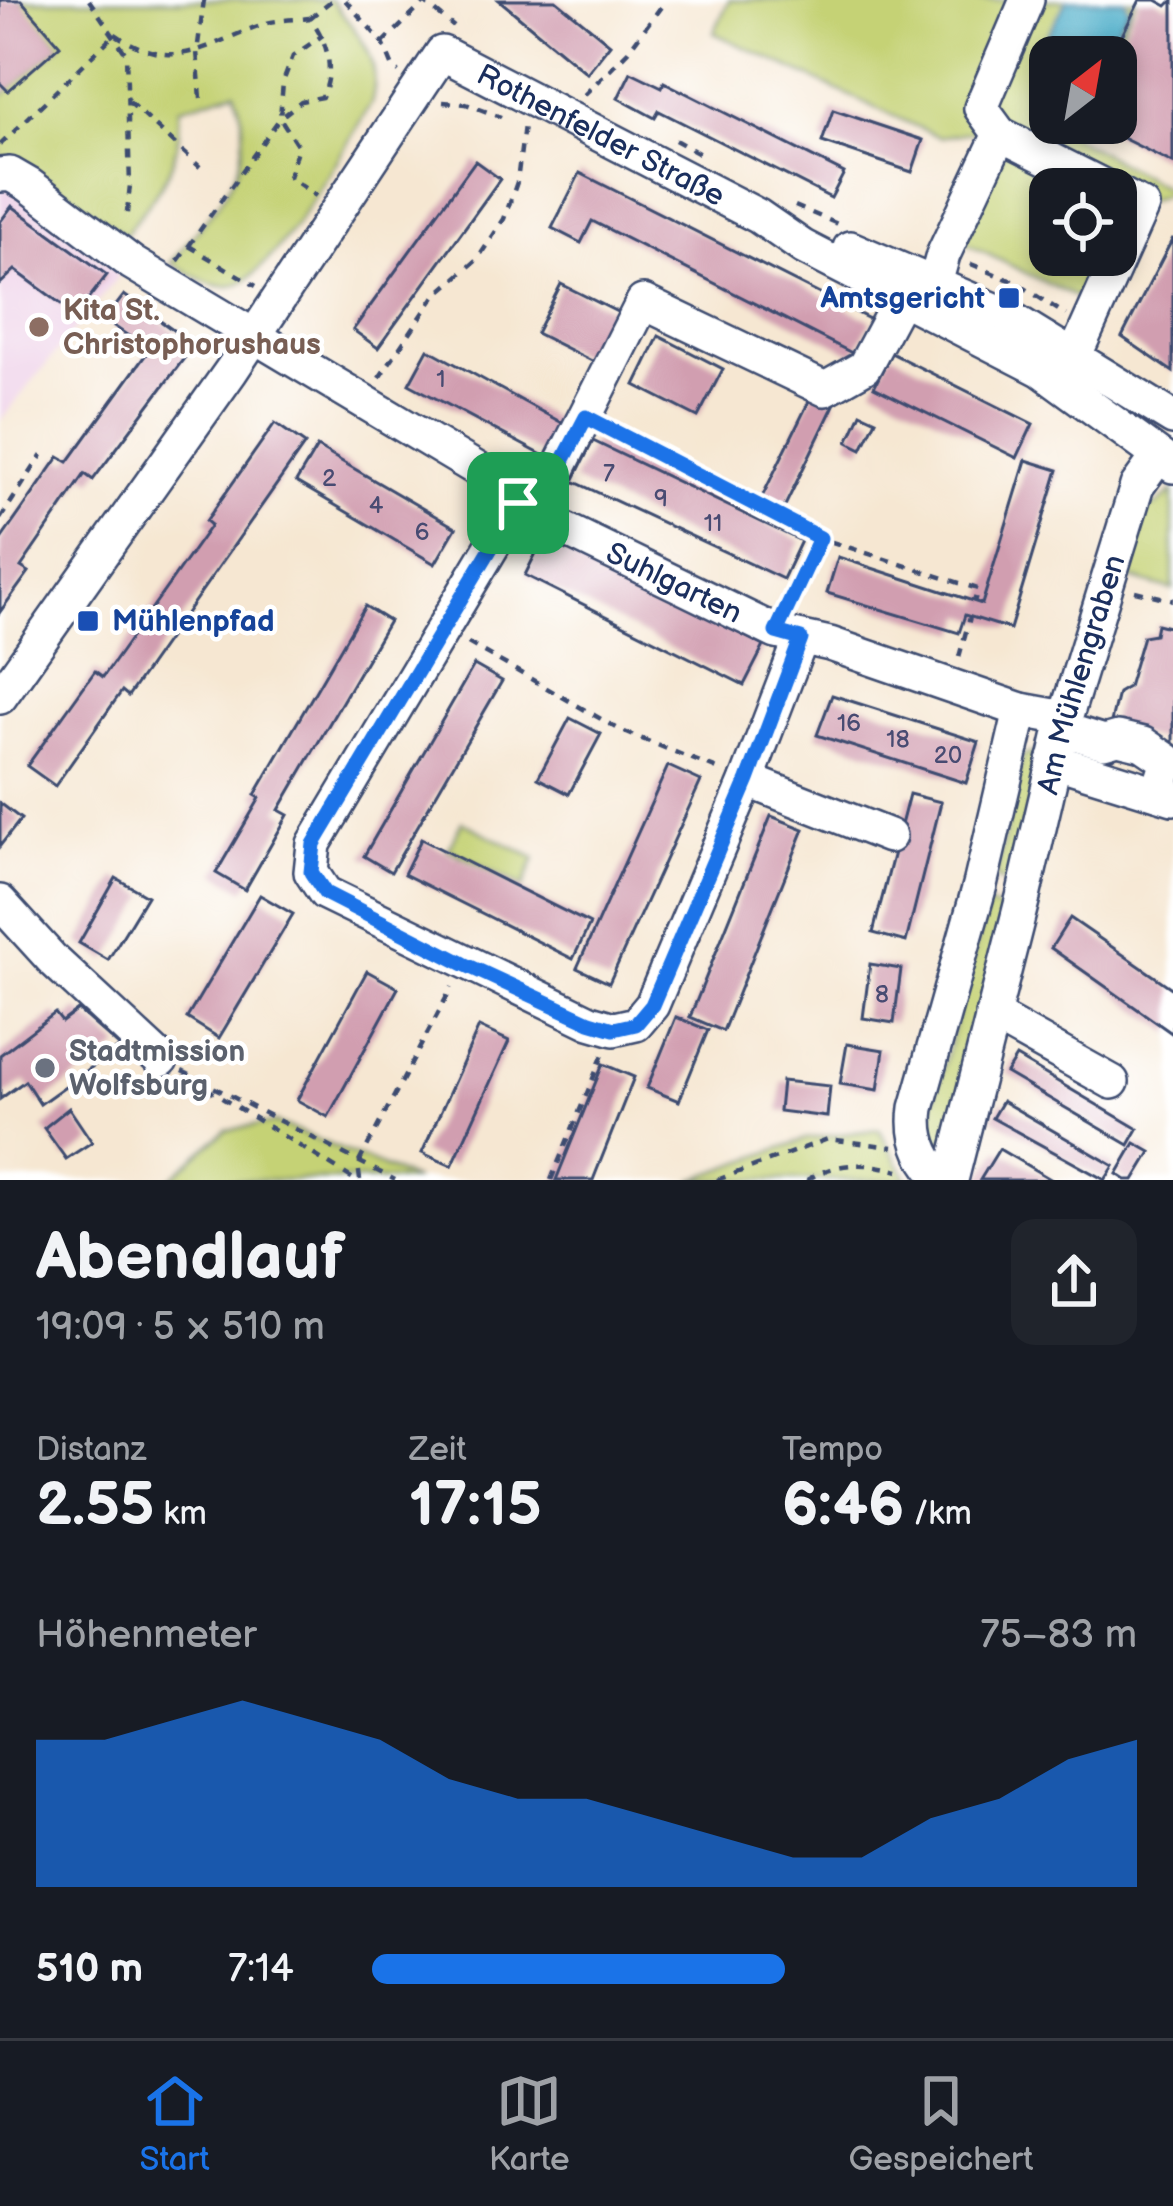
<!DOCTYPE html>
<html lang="de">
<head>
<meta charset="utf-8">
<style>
	body { margin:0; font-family:"Balsamiq Sans",sans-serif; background:#20242c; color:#f1f3f6; height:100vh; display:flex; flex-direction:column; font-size:45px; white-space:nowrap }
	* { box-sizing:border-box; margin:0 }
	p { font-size:39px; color:#9ea1a6 }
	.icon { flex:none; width:66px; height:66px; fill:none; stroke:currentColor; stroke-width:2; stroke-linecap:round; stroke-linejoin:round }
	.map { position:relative; height:1180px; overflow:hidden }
	.drawer { display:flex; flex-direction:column; background:#171b24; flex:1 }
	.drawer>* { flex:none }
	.needle { width:78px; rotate:31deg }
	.controls { position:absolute; left:1029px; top:36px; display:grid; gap:24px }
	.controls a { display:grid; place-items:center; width:108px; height:108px; border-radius:24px; background:#171b24; box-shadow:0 6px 18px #0003; font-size:60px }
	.pin { position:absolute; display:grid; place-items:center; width:102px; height:102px; color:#fff; margin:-51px; border-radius:24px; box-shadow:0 6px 18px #0006 }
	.round { display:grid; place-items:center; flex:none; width:126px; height:126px; border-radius:24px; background:#20242c }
	.head { display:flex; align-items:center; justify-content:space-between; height:204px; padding:0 36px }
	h1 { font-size:66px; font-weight:700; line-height:90px }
	.stats { display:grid; grid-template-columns:repeat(3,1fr); gap:18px; height:204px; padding:12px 36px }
	.stats div { display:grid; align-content:center }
	.stats b { font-size:60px; font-weight:700 }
	.stats small { font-size:33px; font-weight:400 }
	.stats p { font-size:33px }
	.chart { height:336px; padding:24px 36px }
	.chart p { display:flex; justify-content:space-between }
	.chart svg { width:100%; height:216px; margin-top:12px; fill:#1a73e8; opacity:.7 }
	ul { padding:0 36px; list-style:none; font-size:39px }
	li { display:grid; grid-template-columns:192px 144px 1fr; align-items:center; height:90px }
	li i { height:30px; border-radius:15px; background:#1a73e8 }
	.tab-bar { display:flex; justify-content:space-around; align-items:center; height:168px; border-top:3px solid #363941; background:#171b24; font-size:33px; color:#9ea1a6 }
	.tab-bar a { display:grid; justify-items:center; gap:6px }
	.tab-bar .current { color:#1a73e8 }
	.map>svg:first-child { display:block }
	.built { fill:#eed0e8 }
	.green { fill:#c5d274; stroke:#708069; stroke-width:3 }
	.water { fill:#47abc7; stroke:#316d92; stroke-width:3 }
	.building { fill:#d19eb0 }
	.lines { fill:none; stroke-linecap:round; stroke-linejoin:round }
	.minor-casing { stroke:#3c4b6f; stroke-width:38 }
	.path { stroke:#3c4b6f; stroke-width:4.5; stroke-dasharray:9 9; stroke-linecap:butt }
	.minor { stroke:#fff; stroke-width:33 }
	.route-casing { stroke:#fff; stroke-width:24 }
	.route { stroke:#1a73e8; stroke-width:15 }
	.transit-dot { fill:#1a4fb4; stroke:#fff; stroke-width:4.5 }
	.education-dot { fill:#8d6e63; stroke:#fff; stroke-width:4.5 }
	.worship-dot { fill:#6b7280; stroke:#fff; stroke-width:4.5 }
	.labels { text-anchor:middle; stroke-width:9; stroke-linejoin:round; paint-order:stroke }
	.number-label { font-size:24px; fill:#484b72 }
	.street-label { font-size:30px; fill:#1b2f5e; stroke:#fff }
	.transit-label { font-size:30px; font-weight:bold; fill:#164399; stroke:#fff; text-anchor:end }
	.education-label { font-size:30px; font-weight:bold; fill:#785e54; stroke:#fff; text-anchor:start }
	.worship-label { font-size:30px; font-weight:bold; fill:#5b616d; stroke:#fff; text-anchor:start }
</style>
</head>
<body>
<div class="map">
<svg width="1173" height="1180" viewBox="0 0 1173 1180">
	<rect width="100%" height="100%" fill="#fff"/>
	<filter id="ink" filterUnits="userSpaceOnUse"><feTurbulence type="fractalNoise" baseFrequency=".00833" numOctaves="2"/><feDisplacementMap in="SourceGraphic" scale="24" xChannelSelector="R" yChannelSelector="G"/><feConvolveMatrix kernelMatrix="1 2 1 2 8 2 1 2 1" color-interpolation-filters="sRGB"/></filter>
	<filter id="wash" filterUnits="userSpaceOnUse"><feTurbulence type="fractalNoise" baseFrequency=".004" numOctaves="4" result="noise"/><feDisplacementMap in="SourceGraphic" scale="48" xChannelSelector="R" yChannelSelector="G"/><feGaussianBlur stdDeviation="2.7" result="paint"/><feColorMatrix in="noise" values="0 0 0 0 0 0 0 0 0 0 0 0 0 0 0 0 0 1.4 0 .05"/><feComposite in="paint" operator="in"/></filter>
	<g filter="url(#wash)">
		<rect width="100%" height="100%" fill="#f6e7d2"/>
		<!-- built -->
		<polygon class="built" points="3,184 120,274 0,421 0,186"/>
		<!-- green -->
		<g class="green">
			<path d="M 18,0 L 331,0 C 358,35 384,57 371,104 C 346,143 274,280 231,286 C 210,289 189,272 171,263 C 214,206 264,168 235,91 L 179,108 C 183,168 158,189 125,235 L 47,179 L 0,163 L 0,98 L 60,45 Z"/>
			<polygon points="729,0 1136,0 1108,57 1050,57 1050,123 1075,123 1070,135 1173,192 1145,202 1001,127 939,137 714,33"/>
			<polygon points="1005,148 1088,189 1050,189 1050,255 1104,255 1083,301 959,240"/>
			<polygon points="1173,491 1173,590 1129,578 1146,508 1157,505"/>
			<polygon points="1032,753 1042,758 1010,884 995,879 1023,755"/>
			<polygon points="462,822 535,858 523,887 448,849"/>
			<polygon points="987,905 1003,910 1007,919 946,1159 925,1134"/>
			<polygon points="276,1123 415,1180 169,1180 226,1130"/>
			<polygon points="879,1129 908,1180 692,1180 806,1139"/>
		</g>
		<!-- water -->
		<polygon class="water" points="1067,0 1124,0 1129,8 1099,57 1050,57 1050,75 1041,71 1046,60 1044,41"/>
		<g id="blocks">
			<!-- building -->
			<g class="building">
				<polygon points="0,0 21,0 60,45 8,91 0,83"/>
				<polygon points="499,0 556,0 610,44 587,73"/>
				<polygon points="1140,0 1156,0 1167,6 1173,0 1173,163 1092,123 1116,123 1116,57 1111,57"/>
				<polygon points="631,72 662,87 664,82 844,173 831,198 659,111 655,118 618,98"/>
				<polygon points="833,110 923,140 912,172 822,142"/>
				<polygon points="475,161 500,179 378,348 353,330"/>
				<polygon points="580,173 871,320 854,354 592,221 581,243 552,228"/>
				<polygon points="12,206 107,275 76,315 15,270 0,284 0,222"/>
				<polygon points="1173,238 1173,372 1122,337"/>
				<polygon points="561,284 619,313 594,362 536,333"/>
				<polygon points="124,295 194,345 93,480 85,474 21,567 29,572 0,612 0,541 59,457 68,462 149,350 105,320"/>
				<polygon points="659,336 723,369 698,417 635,385"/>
				<polygon points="428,349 564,424 546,457 409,384"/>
				<polygon points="891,353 1033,424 1017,458 874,387"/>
				<polygon points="814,391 836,401 782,512 760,501"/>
				<polygon points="861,413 876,420 862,449 848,442"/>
				<polygon points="275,423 305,444 128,696 122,691 55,786 27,766 95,671 103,677 211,525 206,521"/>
				<polygon points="593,441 801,541 783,579 573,481"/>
				<polygon points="317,447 456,528 435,564 296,482"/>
				<polygon points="1026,460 1058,470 1010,629 965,615 959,633 827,593 838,557 982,604"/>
				<polygon points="545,535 764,646 744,685 525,575"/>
				<polygon points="365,606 389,621 279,810 288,815 245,890 216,873 260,798 255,795"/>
				<polygon points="1157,624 1173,628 1173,744 1110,726 1118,693 1128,687 1143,636 1155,634"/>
				<polygon points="474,665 502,681 391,872 364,856"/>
				<polygon points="832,695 979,742 966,783 817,735"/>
				<polygon points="570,718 601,734 569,794 538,778"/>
				<polygon points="668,766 701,781 609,983 577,968"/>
				<polygon points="909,794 941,802 906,942 873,933"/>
				<polygon points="0,803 21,819 0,846"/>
				<polygon points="771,816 804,829 723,1031 690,1017"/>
				<polygon points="421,839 590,924 573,959 404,874"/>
				<polygon points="116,878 147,896 108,960 79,943"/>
				<polygon points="260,895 293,914 219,1038 187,1018"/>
				<polygon points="1070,918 1173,989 1173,1034 1051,948"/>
				<polygon points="870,964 901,969 894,1023 863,1018"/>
				<polygon points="367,971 398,988 328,1117 297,1100"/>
				<polygon points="78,1010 120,1047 40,1104 25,1081 0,1099 0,1055 55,1013 62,1022"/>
				<polygon points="676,1017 708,1030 679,1101 647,1088"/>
				<polygon points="479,1027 509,1041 452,1166 422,1153"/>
				<polygon points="847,1044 884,1050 878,1090 840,1084"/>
				<polygon points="1016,1057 1138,1129 1129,1145 1006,1073"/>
				<polygon points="603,1064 634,1077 593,1180 556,1180"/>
				<polygon points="782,1081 830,1086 827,1117 779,1111"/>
				<polygon points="1002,1101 1114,1166 1105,1180 992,1118"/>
				<polygon points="69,1108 92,1142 66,1159 44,1128"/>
				<polygon points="1135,1143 1151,1152 1134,1180 1126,1180 1117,1174"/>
				<polygon points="999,1149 1052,1180 980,1180"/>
			</g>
		</g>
	</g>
	<g filter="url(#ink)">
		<use href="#blocks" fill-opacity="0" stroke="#3c4b6f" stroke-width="3"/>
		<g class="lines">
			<!-- minor casing -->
			<g class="minor-casing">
				<g id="minor">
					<polyline points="1000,134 981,108 1027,0"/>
					<path id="s1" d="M 0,175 L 10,174 L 29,185 L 132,263 L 492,478 L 535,515 L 776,632 L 830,644 L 1021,710 L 1065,718"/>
					<polyline points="850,248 1004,314 1173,418"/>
					<polyline points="930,301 943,255 1000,134 1109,189"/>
					<polyline points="1075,355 1142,206 1116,192"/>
					<polyline points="518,503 314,844 311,872 325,893 590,1022 614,1029 636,1024 652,1005 747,780 801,639"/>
					<polyline points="535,515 643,302 825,389 864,367 902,296"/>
					<path id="s2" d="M 0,697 L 231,371 L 442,53 L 758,216 L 803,247 L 1040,369 L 1173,466"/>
					<polyline points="1062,729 1104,742 1118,738 1143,744 1168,761 1158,793"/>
					<polyline points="1054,761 1173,798"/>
					<polyline points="747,780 889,836"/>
					<polyline points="0,902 52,959 161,1060"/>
					<polyline points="992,1015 1112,1082"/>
					<path d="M 944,1180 C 922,1161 913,1137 917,1108 L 980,885 L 1021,710"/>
					<path id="s3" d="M 951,1180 L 1023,897 L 1062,729 L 1137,486 L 1158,457"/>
				</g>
			</g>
			<!-- path -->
			<g class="path">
				<polyline points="89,0 126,54 130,185 126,222"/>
				<polyline points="345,0 383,43 393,67 399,72"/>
				<polyline points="422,0 454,27"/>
				<polyline points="310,18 332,0"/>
				<path d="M 115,34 C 176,74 202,46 261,25 C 276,19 294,20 310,18 C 327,40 336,71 322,97 L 301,101 L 280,118 L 298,146 L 289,177 L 316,196"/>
				<polyline points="383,43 424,3"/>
				<polyline points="584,95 628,51 666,0"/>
				<polyline points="201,98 197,52 204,0"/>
				<polyline points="129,102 200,167"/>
				<polyline points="443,102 466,104 501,117"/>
				<polyline points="675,140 702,155"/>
				<polyline points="0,145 115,34"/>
				<polyline points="795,206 840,225"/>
				<polyline points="189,246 256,286"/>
				<polyline points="178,261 280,118 283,82 293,56 323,35"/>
				<polyline points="971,264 1017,283 1066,315"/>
				<polyline points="379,378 435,296 477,260 504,219 517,182 524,125"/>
				<polyline points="607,428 820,538 978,589 974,602"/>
				<polyline points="0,519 42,455"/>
				<polyline points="1135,591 1173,600"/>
				<polyline points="787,609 820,538"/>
				<polyline points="468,643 622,731 720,770"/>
				<polyline points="959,657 970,617"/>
				<polyline points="182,1071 395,1180"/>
				<polyline points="191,1079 355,1180"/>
				<polyline points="360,1180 358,1164 452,987"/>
				<polyline points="551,1180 604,1052"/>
				<polyline points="717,1180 828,1139 893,1147"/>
				<path d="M 807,1180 C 837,1161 867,1162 899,1171"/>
			</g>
			<!-- minor -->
			<use href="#minor" class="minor"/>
		</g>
	</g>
	<g class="lines" filter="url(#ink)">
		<!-- route casing -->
		<g class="route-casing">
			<polygon id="route" points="586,417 820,538 776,632 801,639 748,780 652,1005 636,1024 614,1029 590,1022 464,964 325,893 311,872 314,844 518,503 535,515"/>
		</g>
		<!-- route -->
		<use href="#route" class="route"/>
	</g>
	<!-- markers -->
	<g class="transit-dot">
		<rect x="997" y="286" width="24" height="24" rx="6"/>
		<rect x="76" y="609" width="24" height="24" rx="6"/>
	</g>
	<circle class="education-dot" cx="39" cy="327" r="12"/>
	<circle class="worship-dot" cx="45" cy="1068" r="12"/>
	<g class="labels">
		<!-- number labels -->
		<g class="number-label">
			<text x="441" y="387">1</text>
			<text x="609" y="481">7</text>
			<text x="329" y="486">2</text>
			<text x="661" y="506">9</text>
			<text x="376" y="513">4</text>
			<text x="713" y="531">11</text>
			<text x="422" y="540">6</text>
			<text x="849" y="731">16</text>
			<text x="898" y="747">18</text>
			<text x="948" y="763">20</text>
			<text x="882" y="1002">8</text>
		</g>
		<!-- street labels -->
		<g class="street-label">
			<text dy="10" stroke="none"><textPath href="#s2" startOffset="960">Rothenfelder Straße</textPath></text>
			<text dy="10" stroke="none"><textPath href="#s1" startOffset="792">Suhlgarten</textPath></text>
			<text dy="10" stroke="none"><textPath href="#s3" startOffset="522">Am Mühlengraben</textPath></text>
		</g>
		<!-- transit labels -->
		<g class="transit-label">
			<text x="985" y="308">Amtsgericht</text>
			<text x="112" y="631" text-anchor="start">Mühlenpfad</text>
		</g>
		<!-- education labels -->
		<g class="education-label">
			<text x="63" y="320">Kita St.<tspan x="63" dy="34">Christophorushaus</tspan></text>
		</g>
		<!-- worship labels -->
		<g class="worship-label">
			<text x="69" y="1061">Stadtmission<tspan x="69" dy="34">Wolfsburg</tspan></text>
		</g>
	</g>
</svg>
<div class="controls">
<a><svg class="needle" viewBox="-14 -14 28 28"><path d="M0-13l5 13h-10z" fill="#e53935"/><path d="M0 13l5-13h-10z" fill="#9ea1a6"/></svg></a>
<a><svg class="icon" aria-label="locate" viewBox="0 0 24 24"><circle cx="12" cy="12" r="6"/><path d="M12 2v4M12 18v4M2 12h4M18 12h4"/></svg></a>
</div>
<div class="pin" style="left:518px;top:503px;background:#1e9e55"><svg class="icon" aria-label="arrive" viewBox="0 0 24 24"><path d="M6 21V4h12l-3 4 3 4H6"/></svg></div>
</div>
<section class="drawer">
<div class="head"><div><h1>Abendlauf</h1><p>19:09 · 5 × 510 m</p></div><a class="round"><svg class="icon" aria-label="share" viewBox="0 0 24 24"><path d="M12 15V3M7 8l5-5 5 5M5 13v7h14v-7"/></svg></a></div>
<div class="stats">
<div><p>Distanz</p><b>2.55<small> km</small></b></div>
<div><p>Zeit</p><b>17:15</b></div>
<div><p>Tempo</p><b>6:46<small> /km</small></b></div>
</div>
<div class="chart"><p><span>Höhenmeter</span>75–83 m</p>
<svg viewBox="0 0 160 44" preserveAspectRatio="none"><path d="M0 44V14L10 14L20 10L30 6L40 10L50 14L60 22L70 26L80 26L90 30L100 34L110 38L120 38L130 30L140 26L150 18L160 14V44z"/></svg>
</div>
<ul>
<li><b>510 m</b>7:14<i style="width:54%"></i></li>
</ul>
</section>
<nav class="tab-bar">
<a class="current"><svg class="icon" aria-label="home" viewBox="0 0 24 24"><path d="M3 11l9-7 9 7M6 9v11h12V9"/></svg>Start</a>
<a><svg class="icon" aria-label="map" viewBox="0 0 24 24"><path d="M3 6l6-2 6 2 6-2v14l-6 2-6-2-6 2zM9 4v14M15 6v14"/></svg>Karte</a>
<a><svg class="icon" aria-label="saved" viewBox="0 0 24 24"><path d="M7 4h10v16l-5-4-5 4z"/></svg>Gespeichert</a>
</nav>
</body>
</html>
